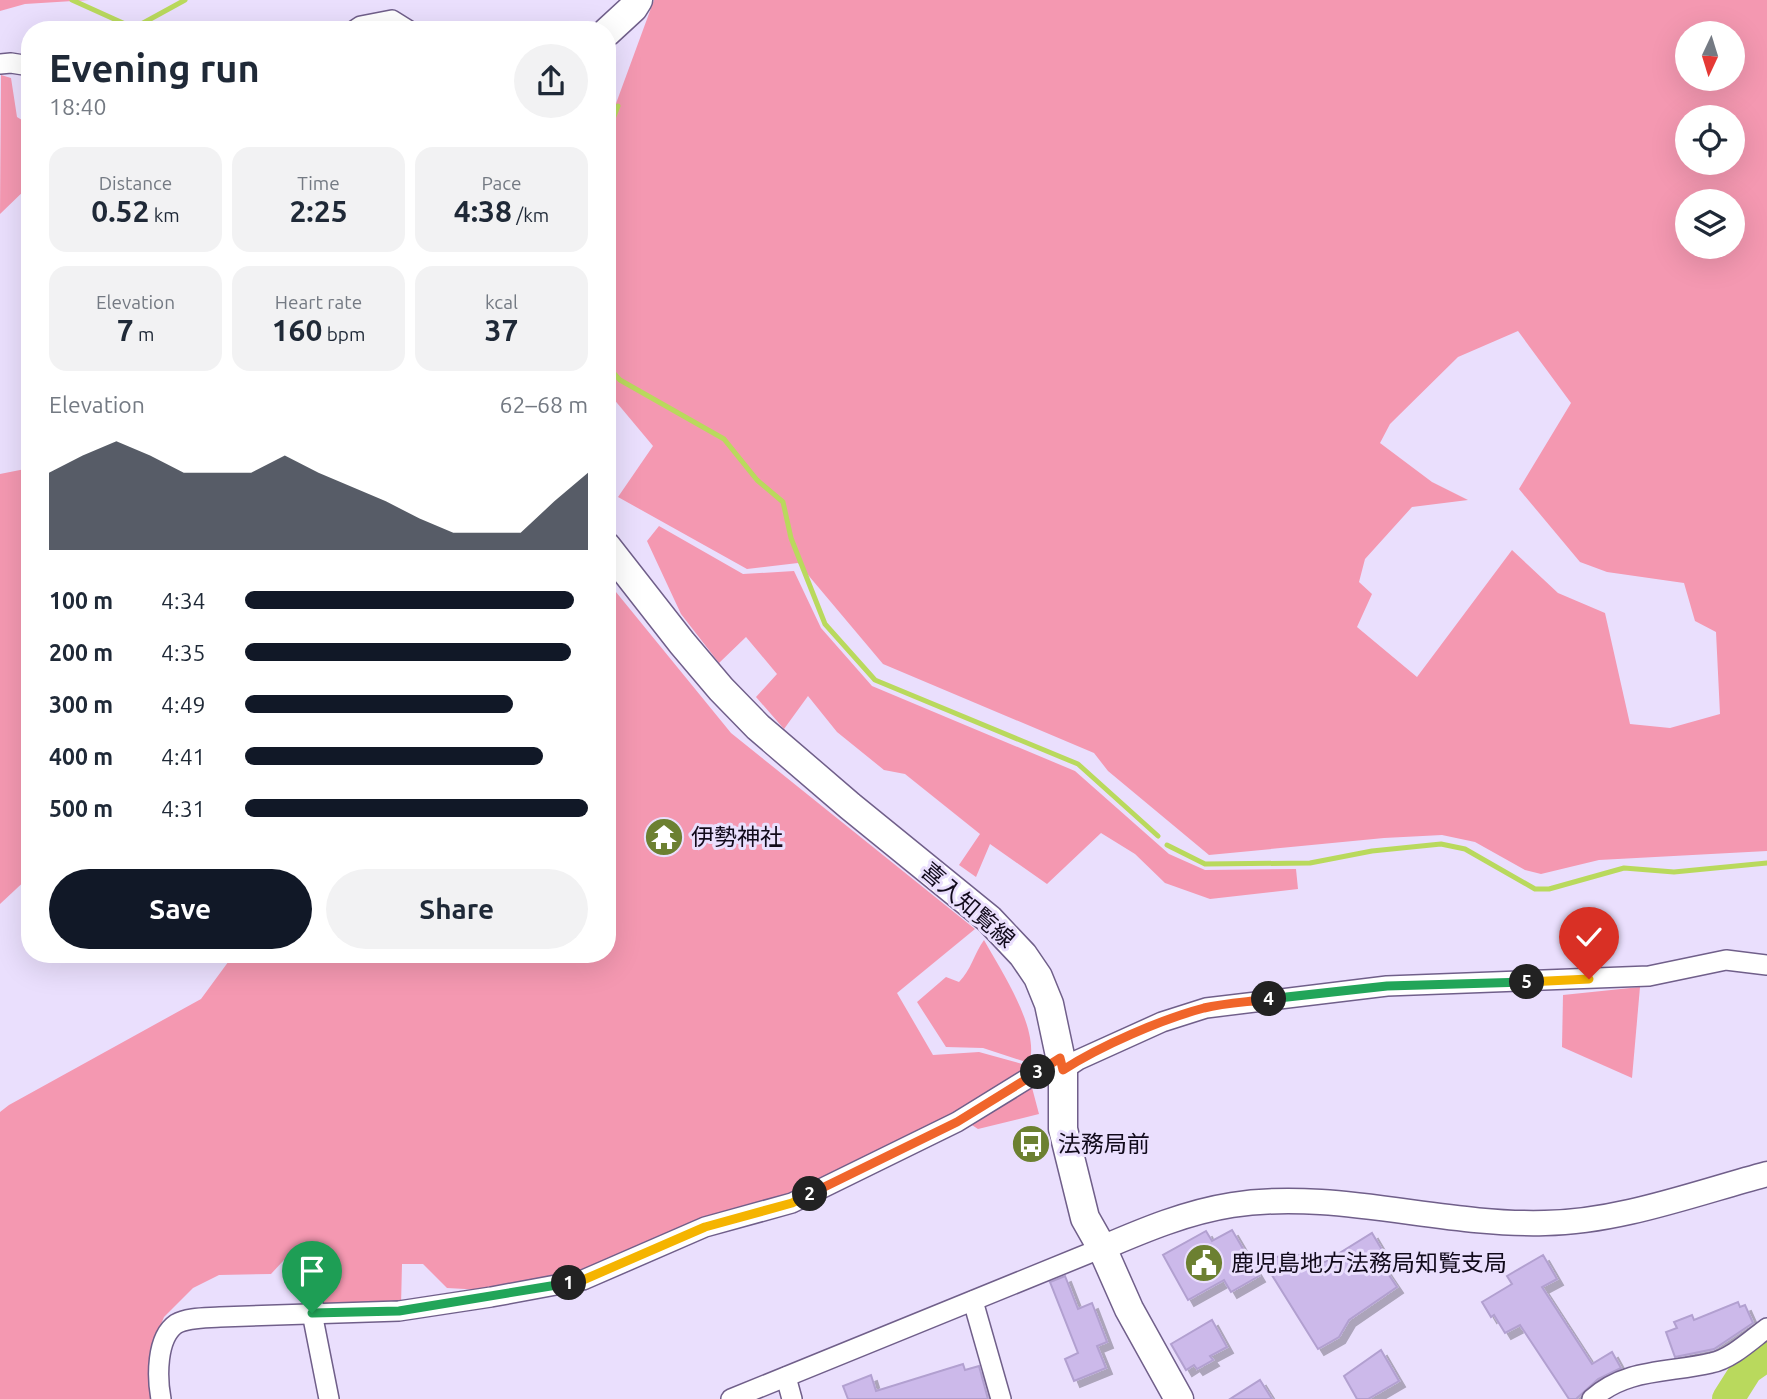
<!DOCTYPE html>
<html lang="en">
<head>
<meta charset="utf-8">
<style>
	body { margin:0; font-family:Ubuntu,"Noto Sans JP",sans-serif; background:#f2f2f3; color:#1f2937; height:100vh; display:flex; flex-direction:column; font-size:26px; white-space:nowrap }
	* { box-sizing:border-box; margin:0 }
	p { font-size:23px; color:#747a83 }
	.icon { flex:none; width:38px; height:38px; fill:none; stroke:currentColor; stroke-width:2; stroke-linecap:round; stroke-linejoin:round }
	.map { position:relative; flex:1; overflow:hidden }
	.details { position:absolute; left:21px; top:21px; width:595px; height:942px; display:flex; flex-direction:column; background:#fff; border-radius:28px; box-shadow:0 7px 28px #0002 }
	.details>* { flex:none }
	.needle { width:46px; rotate:184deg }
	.controls { position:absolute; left:1675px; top:21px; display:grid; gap:14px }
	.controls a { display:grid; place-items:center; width:70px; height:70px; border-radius:50%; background:#fff; box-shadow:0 7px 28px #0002; font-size:35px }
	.pin { position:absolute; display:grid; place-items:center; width:60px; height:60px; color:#fff; margin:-72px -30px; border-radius:50% 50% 50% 0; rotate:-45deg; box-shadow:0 0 7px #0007 }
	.pin .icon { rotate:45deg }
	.km { position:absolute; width:35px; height:35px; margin:-18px; border-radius:50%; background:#222; color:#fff; font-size:19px; line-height:35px; text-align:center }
	.round { display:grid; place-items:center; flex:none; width:74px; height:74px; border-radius:37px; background:#f2f2f3 }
	.headline { display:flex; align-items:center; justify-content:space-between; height:119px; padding:0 28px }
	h1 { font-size:38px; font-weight:600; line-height:52px }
	.stats { display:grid; grid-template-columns:repeat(3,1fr); gap:10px; height:119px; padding:7px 28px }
	.stats div { display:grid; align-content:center; border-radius:18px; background:#f2f2f3; text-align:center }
	.stats b { font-size:30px; font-weight:600 }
	.stats small { font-size:19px; font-weight:400 }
	.stats p { font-size:19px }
	.chart { height:196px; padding:14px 28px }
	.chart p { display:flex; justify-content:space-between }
	.chart svg { width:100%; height:126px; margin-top:7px; fill:#111827; opacity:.7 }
	.action { display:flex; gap:14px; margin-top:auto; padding:14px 28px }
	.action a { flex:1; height:80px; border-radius:42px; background:#111827; color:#fff; font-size:28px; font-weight:600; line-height:80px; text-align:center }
	.action a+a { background:#f2f2f3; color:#1f2937 }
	ul { padding:0 28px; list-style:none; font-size:23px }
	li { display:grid; grid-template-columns:112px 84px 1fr; align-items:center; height:52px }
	li i { height:18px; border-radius:9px; background:#111827 }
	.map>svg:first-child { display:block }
	.green { fill:#f498b1; fill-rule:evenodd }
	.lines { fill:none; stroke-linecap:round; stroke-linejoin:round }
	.stream { stroke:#b9d95d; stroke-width:5 }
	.river { stroke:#b9d95d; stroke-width:32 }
	.building { fill:#ccb9ea; stroke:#b2a0d0; stroke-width:2; filter:url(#shadow) }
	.minor-casing { stroke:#705f8a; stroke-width:22 }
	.tertiary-casing { stroke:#705f8a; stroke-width:27 }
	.secondary-casing { stroke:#705f8a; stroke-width:31 }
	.minor { stroke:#fff; stroke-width:19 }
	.tertiary { stroke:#fff; stroke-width:24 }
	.secondary { stroke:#fff; stroke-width:28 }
	.split-1-casing { stroke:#fff; stroke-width:14 }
	.split-2-casing { stroke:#fff; stroke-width:14 }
	.split-3-casing { stroke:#fff; stroke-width:14 }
	.split-4-casing { stroke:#fff; stroke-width:14 }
	.split-5-casing { stroke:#fff; stroke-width:14 }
	.split-6-casing { stroke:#fff; stroke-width:14 }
	.split-1 { stroke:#22a559; stroke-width:9 }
	.split-2 { stroke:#f5b400; stroke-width:9 }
	.split-3 { stroke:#f0652b; stroke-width:9 }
	.split-4 { stroke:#f0652b; stroke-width:9 }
	.split-5 { stroke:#22a559; stroke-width:9 }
	.split-6 { stroke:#f5b400; stroke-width:9 }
	.labels { text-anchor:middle; stroke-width:6; stroke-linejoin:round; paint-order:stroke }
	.poi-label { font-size:23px; fill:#110a1b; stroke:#eadffd; text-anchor:start }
	.street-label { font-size:23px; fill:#110a1b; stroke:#eadffd }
</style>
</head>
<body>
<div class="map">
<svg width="1767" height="1399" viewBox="0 0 1767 1399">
	<defs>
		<filter id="shadow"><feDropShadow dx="6" dy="6" stdDeviation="0" flood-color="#0004"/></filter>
	</defs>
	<rect width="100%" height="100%" fill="#eadffd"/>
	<!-- green -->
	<g class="green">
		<polygon points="0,0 89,0 25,4 0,11"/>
		<path d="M 654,0 L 1767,0 L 1767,851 L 1599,860 L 1541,874 L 1525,870 L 1475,842 L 1442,835 L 1384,838 L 1209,855 L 1108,771 L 1094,753 L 883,664 L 798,563 L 747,569 L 618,497 L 653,446 L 607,391 L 607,128 ZM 1687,33 L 1732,33 L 1732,79 L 1687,79 ZM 1687,117 L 1732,117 L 1732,163 L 1687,163 ZM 1732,201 L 1732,247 L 1687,247 L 1687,201 ZM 1518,331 L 1571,403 L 1519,489 L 1580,562 L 1607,572 L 1684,583 L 1695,621 L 1716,632 L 1720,714 L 1670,728 L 1630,724 L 1605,613 L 1558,593 L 1512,550 L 1417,677 L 1357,627 L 1372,594 L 1359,582 L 1365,559 L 1412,507 L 1468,500 L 1432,482 L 1380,443 L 1390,424 L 1458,357 Z"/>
		<polygon points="1,75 11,78 17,117 30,125 30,185 0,214"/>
		<polygon points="30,468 30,876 0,904 0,474"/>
		<polygon points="659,526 743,574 794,571 821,628 872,686 1075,771 1169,854 1205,870 1296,869 1298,889 1210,899 1165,883 1135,854 1101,833 1047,884 990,844 976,877 959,865 980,834 905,774 884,770 837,732 808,696 784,729 756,697 777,674 746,637 719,663 681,614 647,541"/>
		<polygon points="607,581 731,733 975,929 897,993 933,1055 979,1052 1026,1065 1039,1114 978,1129 958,1116 790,1195 574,1276 483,1290 447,1288 423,1264 402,1264 401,1306 319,1307 299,1290 309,1266 297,1246 271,1274 219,1275 193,1288 164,1317 151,1348 152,1399 0,1399 0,1112 9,1105 201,999 234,954 607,954"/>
		<path d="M 984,940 C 1000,969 1041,1030 1029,1063 L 983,1048 L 946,1047 L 917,1002 L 946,977 L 959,982 C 971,970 974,954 984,940 Z"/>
		<polygon points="1640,987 1632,1078 1562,1047 1563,995"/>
	</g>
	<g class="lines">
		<!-- stream -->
		<g class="stream">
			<polyline points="72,0 134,28 185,0"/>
			<polyline points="607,134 618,106"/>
			<polyline points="607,366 620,380 724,439 757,480 783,502 791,538 825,624 875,680 1078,764 1158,836"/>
			<polyline points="1167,845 1205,864 1310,863 1372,851 1441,844 1465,849 1535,889 1549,889 1624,868 1674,872 1767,863"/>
		</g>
		<!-- river -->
		<polyline class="river" points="1728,1399 1747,1369 1767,1355"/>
	</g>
	<!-- building -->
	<g class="building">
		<polygon points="1232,1230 1259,1276 1231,1292 1224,1280 1188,1300 1163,1255 1206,1231 1212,1241"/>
		<polygon points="1372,1233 1391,1265 1385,1269 1397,1287 1349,1320 1339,1337 1318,1349 1265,1264 1286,1252 1325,1262"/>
		<polygon points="1543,1255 1557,1279 1542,1287 1592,1364 1612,1352 1621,1368 1598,1379 1576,1399 1569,1399 1520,1325 1505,1333 1494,1315 1491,1317 1482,1302 1512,1284 1507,1276"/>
		<polygon points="1065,1276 1078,1309 1092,1303 1107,1342 1097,1346 1106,1368 1074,1381 1065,1359 1078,1353 1050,1282"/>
		<polygon points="1738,1302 1740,1307 1745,1305 1753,1323 1714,1349 1675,1357 1666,1332 1677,1328 1674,1322 1692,1315 1694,1320"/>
		<polygon points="1212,1320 1227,1347 1210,1356 1213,1360 1197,1369 1194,1365 1186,1370 1171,1344"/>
		<polygon points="1381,1350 1399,1381 1368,1399 1357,1399 1344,1376"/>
		<polygon points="963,1364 965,1370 979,1366 988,1399 848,1399 843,1386 871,1375 876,1391"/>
		<polygon points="1260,1380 1272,1399 1230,1399"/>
	</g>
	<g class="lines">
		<!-- minor casing -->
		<g class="minor-casing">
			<g id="minor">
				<polyline points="355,30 361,26 392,20 408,30"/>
				<polyline points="0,64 11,63 30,66"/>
				<polyline points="1063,1070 1078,1060 1162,1022 1206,1008 1387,986 1649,976 1726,960 1767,965"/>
				<polyline points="318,1262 322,1276 314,1291 312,1313 329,1399"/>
				<polyline points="973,1301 1001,1399"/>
				<polyline points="786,1377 792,1399"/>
				<path d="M 161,1399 C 157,1378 156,1338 176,1324 C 188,1317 206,1318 220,1317 L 399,1311 L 491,1297 L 583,1280 L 705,1227 L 792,1203 L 957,1122 L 1061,1058"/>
				<polyline points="731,1399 1102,1248"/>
				<path d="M 1592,1399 C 1626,1368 1669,1373 1711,1363 C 1731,1359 1751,1340 1767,1328"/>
			</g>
		</g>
		<!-- tertiary casing -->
		<g class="tertiary-casing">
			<path id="tertiary" d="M 1102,1248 C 1144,1230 1187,1212 1232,1205 C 1335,1189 1442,1226 1545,1223 C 1619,1222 1696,1193 1767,1174"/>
		</g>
		<!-- secondary casing -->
		<g class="secondary-casing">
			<g id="secondary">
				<polyline points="607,32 633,8 638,0"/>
				<polyline points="607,547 682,643 721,689 758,727 850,806 989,919 1023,955 1038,977 1049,1004 1063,1070 1063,1129 1085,1218 1102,1248 1129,1309 1179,1399"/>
			</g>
		</g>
		<!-- minor -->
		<use href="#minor" class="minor"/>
		<!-- tertiary -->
		<use href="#tertiary" class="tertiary"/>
		<!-- secondary -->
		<use href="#secondary" class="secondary"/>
	</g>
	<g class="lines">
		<!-- split-1 casing -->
		<g class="split-1-casing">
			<polyline id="split-1" points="312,1313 399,1311 569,1283"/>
		</g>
		<!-- split-2 casing -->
		<g class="split-2-casing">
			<polyline id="split-2" points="569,1283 583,1280 705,1227 792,1203 810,1194"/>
		</g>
		<!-- split-3 casing -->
		<g class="split-3-casing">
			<polyline id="split-3" points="810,1194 957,1122 1038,1072"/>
		</g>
		<!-- split-4 casing -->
		<g class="split-4-casing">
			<path id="split-4" d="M 1038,1072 L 1060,1058 L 1063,1070 C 1100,1046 1162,1019 1204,1008 C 1225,1003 1248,1002 1269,999"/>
		</g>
		<!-- split-5 casing -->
		<g class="split-5-casing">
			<polyline id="split-5" points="1269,999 1387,986 1527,982"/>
		</g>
		<!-- split-6 casing -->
		<g class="split-6-casing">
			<polyline id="split-6" points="1527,982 1589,979"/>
		</g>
		<!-- split-1 -->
		<use href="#split-1" class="split-1"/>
		<!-- split-2 -->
		<use href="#split-2" class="split-2"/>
		<!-- split-3 -->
		<use href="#split-3" class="split-3"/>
		<!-- split-4 -->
		<use href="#split-4" class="split-4"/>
		<!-- split-5 -->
		<use href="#split-5" class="split-5"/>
		<!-- split-6 -->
		<use href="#split-6" class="split-6"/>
	</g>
	<!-- icons -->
	<defs>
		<g id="temple-disc" transform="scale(2.0125)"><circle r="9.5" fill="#6c8031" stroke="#eadffd"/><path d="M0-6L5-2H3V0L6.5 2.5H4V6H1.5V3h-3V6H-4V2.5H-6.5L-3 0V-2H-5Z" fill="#fff"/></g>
		<g id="bus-disc" transform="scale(2.0125)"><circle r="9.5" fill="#6c8031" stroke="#eadffd"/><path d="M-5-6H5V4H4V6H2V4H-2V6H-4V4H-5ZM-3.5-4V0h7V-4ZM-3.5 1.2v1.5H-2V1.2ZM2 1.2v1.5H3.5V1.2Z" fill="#fff"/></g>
		<g id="civic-disc" transform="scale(2.0125)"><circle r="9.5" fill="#6c8031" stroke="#eadffd"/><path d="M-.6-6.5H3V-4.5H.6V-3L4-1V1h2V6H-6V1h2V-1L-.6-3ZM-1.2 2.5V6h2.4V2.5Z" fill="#fff"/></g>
	</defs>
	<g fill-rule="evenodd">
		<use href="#temple-disc" x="664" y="837"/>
		<use href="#bus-disc" x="1031" y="1144"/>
		<use href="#civic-disc" x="1204" y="1263"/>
	</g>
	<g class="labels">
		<!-- poi labels -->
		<g class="poi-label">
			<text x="691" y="845">伊勢神社</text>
			<text x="1058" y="1152">法務局前</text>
			<text x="1231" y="1271">鹿児島地方法務局知覧支局</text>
		</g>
		<!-- street labels -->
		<g class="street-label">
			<text transform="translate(968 905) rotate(41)" y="8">喜入知覧線</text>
		</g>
	</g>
</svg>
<div class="controls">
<a><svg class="needle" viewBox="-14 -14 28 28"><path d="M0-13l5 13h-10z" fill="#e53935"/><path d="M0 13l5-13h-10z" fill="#747a83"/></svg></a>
<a><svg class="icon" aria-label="locate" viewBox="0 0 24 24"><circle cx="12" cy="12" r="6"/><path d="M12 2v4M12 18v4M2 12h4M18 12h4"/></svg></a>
<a><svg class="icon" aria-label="layers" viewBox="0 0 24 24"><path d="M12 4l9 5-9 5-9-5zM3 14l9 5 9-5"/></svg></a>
</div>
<div class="pin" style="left:312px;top:1313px;background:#1e9e55"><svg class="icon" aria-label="arrive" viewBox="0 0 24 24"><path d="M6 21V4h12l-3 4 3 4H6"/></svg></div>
<div class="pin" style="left:1589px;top:979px;background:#d93025"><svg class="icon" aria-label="check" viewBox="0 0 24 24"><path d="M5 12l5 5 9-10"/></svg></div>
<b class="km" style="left:569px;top:1283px">1</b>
<b class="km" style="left:810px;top:1194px">2</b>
<b class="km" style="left:1038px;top:1072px">3</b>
<b class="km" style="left:1269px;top:999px">4</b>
<b class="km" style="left:1527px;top:982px">5</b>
<section class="details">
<div class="headline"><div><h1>Evening run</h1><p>18:40</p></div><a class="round"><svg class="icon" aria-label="share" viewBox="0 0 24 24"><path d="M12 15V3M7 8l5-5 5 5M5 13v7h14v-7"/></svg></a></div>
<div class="stats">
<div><p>Distance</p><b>0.52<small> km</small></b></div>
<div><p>Time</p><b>2:25</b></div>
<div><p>Pace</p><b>4:38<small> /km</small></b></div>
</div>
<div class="stats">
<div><p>Elevation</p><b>7<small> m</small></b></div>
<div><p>Heart rate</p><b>160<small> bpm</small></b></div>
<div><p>kcal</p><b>37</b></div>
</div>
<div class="chart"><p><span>Elevation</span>62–68 m</p>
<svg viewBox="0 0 160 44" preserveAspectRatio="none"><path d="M0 44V17L10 11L20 6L30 11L40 17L50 17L60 17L70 11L80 17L90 22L100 27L110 33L120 38L130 38L140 38L150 27L160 17V44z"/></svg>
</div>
<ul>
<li><b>100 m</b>4:34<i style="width:96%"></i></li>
<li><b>200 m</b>4:35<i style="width:95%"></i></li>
<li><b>300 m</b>4:49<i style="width:78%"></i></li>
<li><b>400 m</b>4:41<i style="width:87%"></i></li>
<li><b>500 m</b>4:31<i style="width:100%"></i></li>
</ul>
<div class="action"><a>Save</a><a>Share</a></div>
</section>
</div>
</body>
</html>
